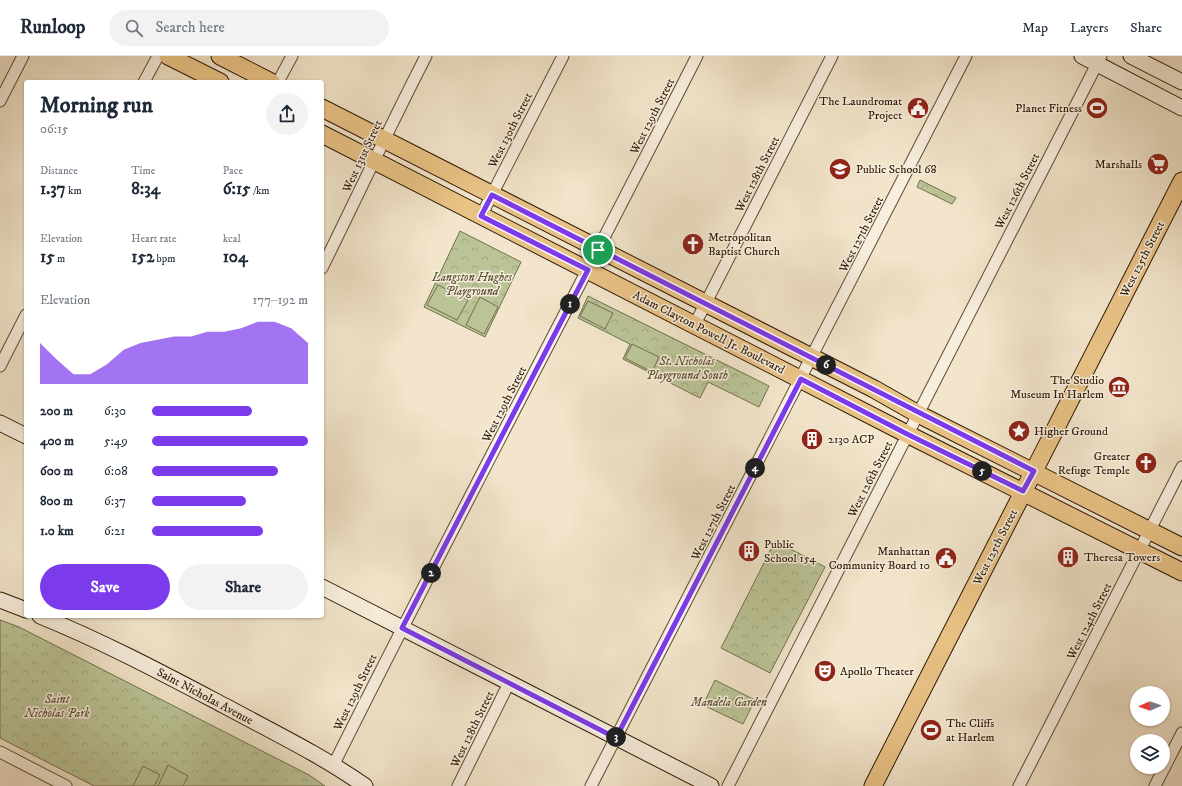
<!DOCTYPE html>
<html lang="en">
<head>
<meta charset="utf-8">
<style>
	body { margin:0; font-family:"IM FELL DW Pica",serif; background:#f2f2f3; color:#1f2937; height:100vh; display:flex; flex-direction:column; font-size:15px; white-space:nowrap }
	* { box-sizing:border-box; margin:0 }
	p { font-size:13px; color:#747a83 }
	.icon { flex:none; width:22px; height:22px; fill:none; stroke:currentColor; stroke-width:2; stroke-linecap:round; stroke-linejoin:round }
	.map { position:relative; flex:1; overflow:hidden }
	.details { position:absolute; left:24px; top:24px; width:300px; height:538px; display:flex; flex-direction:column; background:#fff; border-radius:4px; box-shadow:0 1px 3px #0004 }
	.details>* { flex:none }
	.needle { width:26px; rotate:268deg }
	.controls { position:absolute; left:1130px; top:630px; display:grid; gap:8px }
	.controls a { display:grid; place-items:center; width:40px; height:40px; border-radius:50%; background:#fff; box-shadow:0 1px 3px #0004; font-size:20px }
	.pin { position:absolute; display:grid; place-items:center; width:34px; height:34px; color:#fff; margin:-17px; border:2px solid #fff; border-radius:50%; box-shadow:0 1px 4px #0007 }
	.km { position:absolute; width:20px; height:20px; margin:-10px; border-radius:50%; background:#222; color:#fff; font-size:11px; line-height:20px; text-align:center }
	.round { display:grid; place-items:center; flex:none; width:42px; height:42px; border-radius:21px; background:#f2f2f3 }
	.headline { display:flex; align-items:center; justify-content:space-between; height:68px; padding:0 16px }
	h1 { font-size:22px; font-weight:700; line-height:30px }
	.metrics { display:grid; grid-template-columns:repeat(3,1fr); gap:6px; height:68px; padding:4px 16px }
	.metrics div { display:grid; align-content:center }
	.metrics b { font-size:17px; font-weight:700 }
	.metrics small { font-size:11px; font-weight:400 }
	.metrics p { font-size:11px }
	.chart { height:112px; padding:8px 16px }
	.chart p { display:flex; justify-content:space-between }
	.chart svg { width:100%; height:72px; margin-top:4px; fill:#7c3aed; opacity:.7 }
	.cta { display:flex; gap:8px; margin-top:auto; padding:8px 16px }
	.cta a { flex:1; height:46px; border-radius:24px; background:#7c3aed; color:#fff; font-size:16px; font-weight:700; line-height:46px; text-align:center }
	.cta a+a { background:#f2f2f3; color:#1f2937 }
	ul { padding:0 16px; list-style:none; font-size:13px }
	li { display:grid; grid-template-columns:64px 48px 1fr; align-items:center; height:30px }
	li i { height:10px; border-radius:5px; background:#7c3aed }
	header { display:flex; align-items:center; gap:24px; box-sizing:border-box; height:56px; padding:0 20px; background:#fff; border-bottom:1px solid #e0e1e3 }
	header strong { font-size:19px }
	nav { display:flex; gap:22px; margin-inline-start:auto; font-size:14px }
	.search { width:280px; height:36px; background:#f2f2f3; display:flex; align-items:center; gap:10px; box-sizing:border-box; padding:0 14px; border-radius:22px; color:#747a83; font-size:15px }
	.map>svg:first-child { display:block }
	.park { fill:url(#park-crowns); stroke:#746e4d }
	.garden { fill:#bbc497; stroke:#746e4d }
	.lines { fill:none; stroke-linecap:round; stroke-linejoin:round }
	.minor-casing { stroke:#5e4a35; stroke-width:13 }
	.secondary-casing { stroke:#2c1703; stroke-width:17 }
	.primary-casing { stroke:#2c1703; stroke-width:19 }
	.minor { stroke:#f7eedd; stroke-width:11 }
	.secondary { stroke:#f7eedd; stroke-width:15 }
	.primary { stroke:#e9c286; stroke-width:17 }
	.route-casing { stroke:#fff; stroke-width:8 }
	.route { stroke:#7c3aed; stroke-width:5 }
	.labels { text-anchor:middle; stroke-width:3; stroke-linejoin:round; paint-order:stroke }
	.poi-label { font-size:12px; fill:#2c1703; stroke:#f7eedd; text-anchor:start }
	.street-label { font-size:12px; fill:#2c1703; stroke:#f7eedd }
	.park-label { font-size:12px; font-style:italic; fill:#5e5437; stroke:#f7eedd }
</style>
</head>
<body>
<header>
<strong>Runloop</strong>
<div class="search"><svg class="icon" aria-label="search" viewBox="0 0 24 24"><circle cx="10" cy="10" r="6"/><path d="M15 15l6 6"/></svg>Search here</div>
<nav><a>Map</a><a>Layers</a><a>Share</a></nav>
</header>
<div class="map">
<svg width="1182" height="730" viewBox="0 0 1182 730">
	<defs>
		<pattern id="park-crowns" width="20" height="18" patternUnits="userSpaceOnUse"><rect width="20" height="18" fill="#bbc497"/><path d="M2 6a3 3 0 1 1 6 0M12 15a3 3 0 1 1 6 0" fill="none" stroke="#a1a880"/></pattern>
	</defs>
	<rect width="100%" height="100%" fill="#f2e5cb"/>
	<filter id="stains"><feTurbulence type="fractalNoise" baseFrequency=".005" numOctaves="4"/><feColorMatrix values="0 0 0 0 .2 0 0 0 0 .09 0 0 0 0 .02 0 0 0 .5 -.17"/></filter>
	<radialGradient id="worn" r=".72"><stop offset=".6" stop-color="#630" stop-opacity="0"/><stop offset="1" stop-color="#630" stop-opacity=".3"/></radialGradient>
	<!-- park -->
	<g class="park">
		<polygon points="920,124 956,142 952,148 917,131"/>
		<polygon points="460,175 521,206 485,281 424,251"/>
		<polygon points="588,240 769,330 759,351 708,326 700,342 623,303 630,288 578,262"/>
		<polygon points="775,485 825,511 770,617 721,592"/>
		<polygon points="0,564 19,571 309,719 325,730 94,730 0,682"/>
		<polygon points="715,624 755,644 743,668 703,649"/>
	</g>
	<!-- garden -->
	<g class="garden">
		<polygon points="438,229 468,244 457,264 427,249"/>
		<polygon points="480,241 498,251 484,278 466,269"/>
		<polygon points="588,245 613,257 605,273 580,260"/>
		<polygon points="632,288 659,301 652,316 625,302"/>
		<polygon points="168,709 188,720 183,730 158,730"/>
		<polygon points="143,710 160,719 154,730 133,730"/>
	</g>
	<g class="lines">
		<!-- minor casing -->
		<g class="minor-casing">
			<g id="minor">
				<polyline points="144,26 158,0"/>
				<polyline points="278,26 292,0"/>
				<polyline points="0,45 23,0"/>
				<polyline points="481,160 563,0"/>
				<path d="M 322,212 C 357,141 390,70 426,0"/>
				<polyline points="695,268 832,0"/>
				<polyline points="0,310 26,259"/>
				<polyline points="0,696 66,730"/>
				<path d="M 334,708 C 452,471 577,237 697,0"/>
				<polyline points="458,730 509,627"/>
				<polyline points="591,730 966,0"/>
				<polyline points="728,730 1101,0"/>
				<polyline points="1019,730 1182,411"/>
				<polyline points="1155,730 1182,677"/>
			</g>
		</g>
		<!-- secondary casing -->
		<g class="secondary-casing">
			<g id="secondary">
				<polyline points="1082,0 1182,52"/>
				<polyline points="1131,0 1182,26"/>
				<polyline points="0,367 26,380"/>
				<polyline points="322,531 711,730"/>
				<polyline points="0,544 26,554"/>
				<path d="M 40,560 C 104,586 164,618 225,650 C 273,676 321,699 365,730"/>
			</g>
		</g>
		<!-- primary casing -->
		<g class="primary-casing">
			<g id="primary">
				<polyline points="168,0 220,26"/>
				<polyline points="220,0 271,26"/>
				<polyline points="322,52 874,333 918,358 1182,491"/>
				<polyline points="322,78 907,378 1182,516"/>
				<polyline points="873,730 1182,125"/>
			</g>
		</g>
		<!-- minor -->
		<use href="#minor" class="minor"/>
		<!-- secondary -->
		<use href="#secondary" class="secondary"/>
		<!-- primary -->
		<use href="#primary" class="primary"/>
	</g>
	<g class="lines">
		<!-- route casing -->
		<g class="route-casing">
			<polygon id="route" points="492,139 1034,415 1023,435 907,378 801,323 616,682 402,572 588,214 481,160"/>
		</g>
		<!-- route -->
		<use href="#route" class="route"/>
	</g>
	<!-- icons -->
	<defs>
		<g id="civic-disc" transform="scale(1.15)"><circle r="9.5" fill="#8f2418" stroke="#f7eedd"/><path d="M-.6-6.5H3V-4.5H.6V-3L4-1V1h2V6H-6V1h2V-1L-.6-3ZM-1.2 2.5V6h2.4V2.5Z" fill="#fff"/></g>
		<g id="stadium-disc" transform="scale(1.15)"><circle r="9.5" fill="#8f2418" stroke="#f7eedd"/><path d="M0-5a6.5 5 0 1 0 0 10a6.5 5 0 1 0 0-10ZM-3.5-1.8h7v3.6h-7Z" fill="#fff"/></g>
		<g id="supermarket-disc" transform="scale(1.15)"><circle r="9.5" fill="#8f2418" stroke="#f7eedd"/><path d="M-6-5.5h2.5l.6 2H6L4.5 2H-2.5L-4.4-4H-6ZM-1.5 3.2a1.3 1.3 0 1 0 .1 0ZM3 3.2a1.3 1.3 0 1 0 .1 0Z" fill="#fff"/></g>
		<g id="school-disc" transform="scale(1.15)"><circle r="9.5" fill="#8f2418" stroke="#f7eedd"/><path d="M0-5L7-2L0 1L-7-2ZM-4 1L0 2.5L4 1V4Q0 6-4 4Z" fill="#fff"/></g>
		<g id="church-disc" transform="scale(1.15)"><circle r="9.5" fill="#8f2418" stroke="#f7eedd"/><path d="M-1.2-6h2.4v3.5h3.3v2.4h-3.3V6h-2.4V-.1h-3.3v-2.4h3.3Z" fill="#fff"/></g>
		<g id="museum-disc" transform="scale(1.15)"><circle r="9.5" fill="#8f2418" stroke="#f7eedd"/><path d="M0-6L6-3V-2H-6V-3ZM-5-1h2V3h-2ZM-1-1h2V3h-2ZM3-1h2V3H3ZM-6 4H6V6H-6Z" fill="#fff"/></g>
		<g id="sight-disc" transform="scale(1.15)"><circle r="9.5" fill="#8f2418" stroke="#f7eedd"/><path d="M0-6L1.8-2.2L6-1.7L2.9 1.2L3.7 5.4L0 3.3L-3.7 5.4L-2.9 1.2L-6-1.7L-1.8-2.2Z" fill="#fff"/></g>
		<g id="building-disc" transform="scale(1.15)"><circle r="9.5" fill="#8f2418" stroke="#f7eedd"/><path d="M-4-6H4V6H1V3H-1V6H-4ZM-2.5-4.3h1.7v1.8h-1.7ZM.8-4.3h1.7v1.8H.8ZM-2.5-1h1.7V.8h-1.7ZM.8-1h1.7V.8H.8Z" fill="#fff"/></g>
		<g id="theatre-disc" transform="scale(1.15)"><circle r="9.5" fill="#8f2418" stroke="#f7eedd"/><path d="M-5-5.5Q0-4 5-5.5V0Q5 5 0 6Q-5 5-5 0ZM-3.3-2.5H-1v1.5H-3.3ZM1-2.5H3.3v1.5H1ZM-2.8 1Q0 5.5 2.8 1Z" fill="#fff"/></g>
	</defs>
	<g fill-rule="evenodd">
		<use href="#civic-disc" x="918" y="52"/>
		<use href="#stadium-disc" x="1097" y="52"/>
		<use href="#supermarket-disc" x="1158" y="108"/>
		<use href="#school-disc" x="840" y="113"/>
		<use href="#church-disc" x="693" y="188"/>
		<use href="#museum-disc" x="1119" y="331"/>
		<use href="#sight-disc" x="1019" y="375"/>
		<use href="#building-disc" x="812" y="383"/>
		<use href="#church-disc" x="1146" y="407"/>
		<use href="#building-disc" x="749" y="495"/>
		<use href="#building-disc" x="1068" y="501"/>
		<use href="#civic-disc" x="946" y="502"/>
		<use href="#theatre-disc" x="825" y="615"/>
		<use href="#stadium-disc" x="931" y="674"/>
	</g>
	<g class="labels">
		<!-- poi labels -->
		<g class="poi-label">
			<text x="902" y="49" text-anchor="end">The Laundromat<tspan x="902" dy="14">Project</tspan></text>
			<text x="1082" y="56" text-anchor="end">Planet Fitness</text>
			<text x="1142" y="112" text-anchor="end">Marshalls</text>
			<text x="856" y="117">Public School 68</text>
			<text x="708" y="185">Metropolitan<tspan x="708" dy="14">Baptist Church</tspan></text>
			<text x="1104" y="328" text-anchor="end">The Studio<tspan x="1104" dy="14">Museum In Harlem</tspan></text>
			<text x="1034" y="379">Higher Ground</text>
			<text x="828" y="387">2130 ACP</text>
			<text x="1130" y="404" text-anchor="end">Greater<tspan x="1130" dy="14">Refuge Temple</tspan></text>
			<text x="764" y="492">Public<tspan x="764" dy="14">School 154</tspan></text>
			<text x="930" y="499" text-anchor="end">Manhattan<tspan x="930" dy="14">Community Board 10</tspan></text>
			<text x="1084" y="505">Theresa Towers</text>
			<text x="840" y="619">Apollo Theater</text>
			<text x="946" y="671">The Cliffs<tspan x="946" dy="14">at Harlem</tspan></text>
		</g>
		<!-- street labels -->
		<g class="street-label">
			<text transform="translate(652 60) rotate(-63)" y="4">West 129th Street</text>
			<text transform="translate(510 74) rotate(-63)" y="4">West 130th Street</text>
			<text transform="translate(362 100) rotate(-65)" y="4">West 131st Street</text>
			<text transform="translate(757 118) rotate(-63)" y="4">West 128th Street</text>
			<text transform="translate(1017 135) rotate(-63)" y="4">West 126th Street</text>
			<text transform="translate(861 178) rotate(-63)" y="4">West 127th Street</text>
			<text transform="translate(1142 203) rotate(-63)" y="4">West 125th Street</text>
			<text transform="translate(709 276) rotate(27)" y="4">Adam Clayton Powell Jr. Boulevard</text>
			<text transform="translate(504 348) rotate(-63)" y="4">West 129th Street</text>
			<text transform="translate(870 423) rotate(-63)" y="4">West 126th Street</text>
			<text transform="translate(713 466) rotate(-63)" y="4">West 127th Street</text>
			<text transform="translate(995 491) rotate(-63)" y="4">West 125th Street</text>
			<text transform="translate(1089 565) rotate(-63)" y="4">West 124th Street</text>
			<text transform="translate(355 636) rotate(-64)" y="4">West 129th Street</text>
			<text transform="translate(205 640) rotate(28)" y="4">Saint Nicholas Avenue</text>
			<text transform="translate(472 673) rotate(-64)" y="4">West 128th Street</text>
		</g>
		<!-- park labels -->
		<g class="park-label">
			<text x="472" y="225">Langston Hughes<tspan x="472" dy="14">Playground</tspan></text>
			<text x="687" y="309">St. Nicholas<tspan x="687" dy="14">Playground South</tspan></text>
			<text x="57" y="647">Saint<tspan x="57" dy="14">Nicholas Park</tspan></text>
			<text x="729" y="650">Mandela Garden</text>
		</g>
	</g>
	<rect width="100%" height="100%" filter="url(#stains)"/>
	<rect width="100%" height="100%" fill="url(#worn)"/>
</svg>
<div class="controls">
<a><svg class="needle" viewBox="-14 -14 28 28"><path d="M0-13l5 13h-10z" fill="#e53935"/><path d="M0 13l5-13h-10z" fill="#747a83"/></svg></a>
<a><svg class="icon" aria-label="layers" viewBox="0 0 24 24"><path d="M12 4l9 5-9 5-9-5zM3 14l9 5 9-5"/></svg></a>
</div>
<div class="pin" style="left:598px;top:194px;background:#1e9e55"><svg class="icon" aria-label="arrive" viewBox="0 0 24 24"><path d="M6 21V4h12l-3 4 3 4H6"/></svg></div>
<b class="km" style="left:570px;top:248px">1</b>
<b class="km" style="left:431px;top:517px">2</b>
<b class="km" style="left:616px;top:681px">3</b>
<b class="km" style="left:755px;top:412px">4</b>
<b class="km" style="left:982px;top:415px">5</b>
<b class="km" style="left:826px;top:309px">6</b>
<section class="details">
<div class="headline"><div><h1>Morning run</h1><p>06:15</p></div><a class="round"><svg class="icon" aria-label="share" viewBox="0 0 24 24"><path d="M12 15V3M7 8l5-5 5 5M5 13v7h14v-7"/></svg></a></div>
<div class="metrics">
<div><p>Distance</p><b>1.37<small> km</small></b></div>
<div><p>Time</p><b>8:34</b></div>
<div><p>Pace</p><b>6:15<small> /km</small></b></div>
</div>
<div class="metrics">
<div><p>Elevation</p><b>15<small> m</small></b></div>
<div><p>Heart rate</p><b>152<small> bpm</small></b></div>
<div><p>kcal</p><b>104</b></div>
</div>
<div class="chart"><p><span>Elevation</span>177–192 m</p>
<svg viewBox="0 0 160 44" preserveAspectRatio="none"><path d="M0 44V19L10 29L20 38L30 38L40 32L50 23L60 19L70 17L80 15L90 15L100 12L110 12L120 10L130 6L140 6L150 10L160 19V44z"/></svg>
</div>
<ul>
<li><b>200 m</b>6:30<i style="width:64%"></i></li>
<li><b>400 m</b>5:49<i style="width:100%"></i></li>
<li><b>600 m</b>6:08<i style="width:81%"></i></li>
<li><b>800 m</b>6:37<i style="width:60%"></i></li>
<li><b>1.0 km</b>6:21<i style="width:71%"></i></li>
</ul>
<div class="cta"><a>Save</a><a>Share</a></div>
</section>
</div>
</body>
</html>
